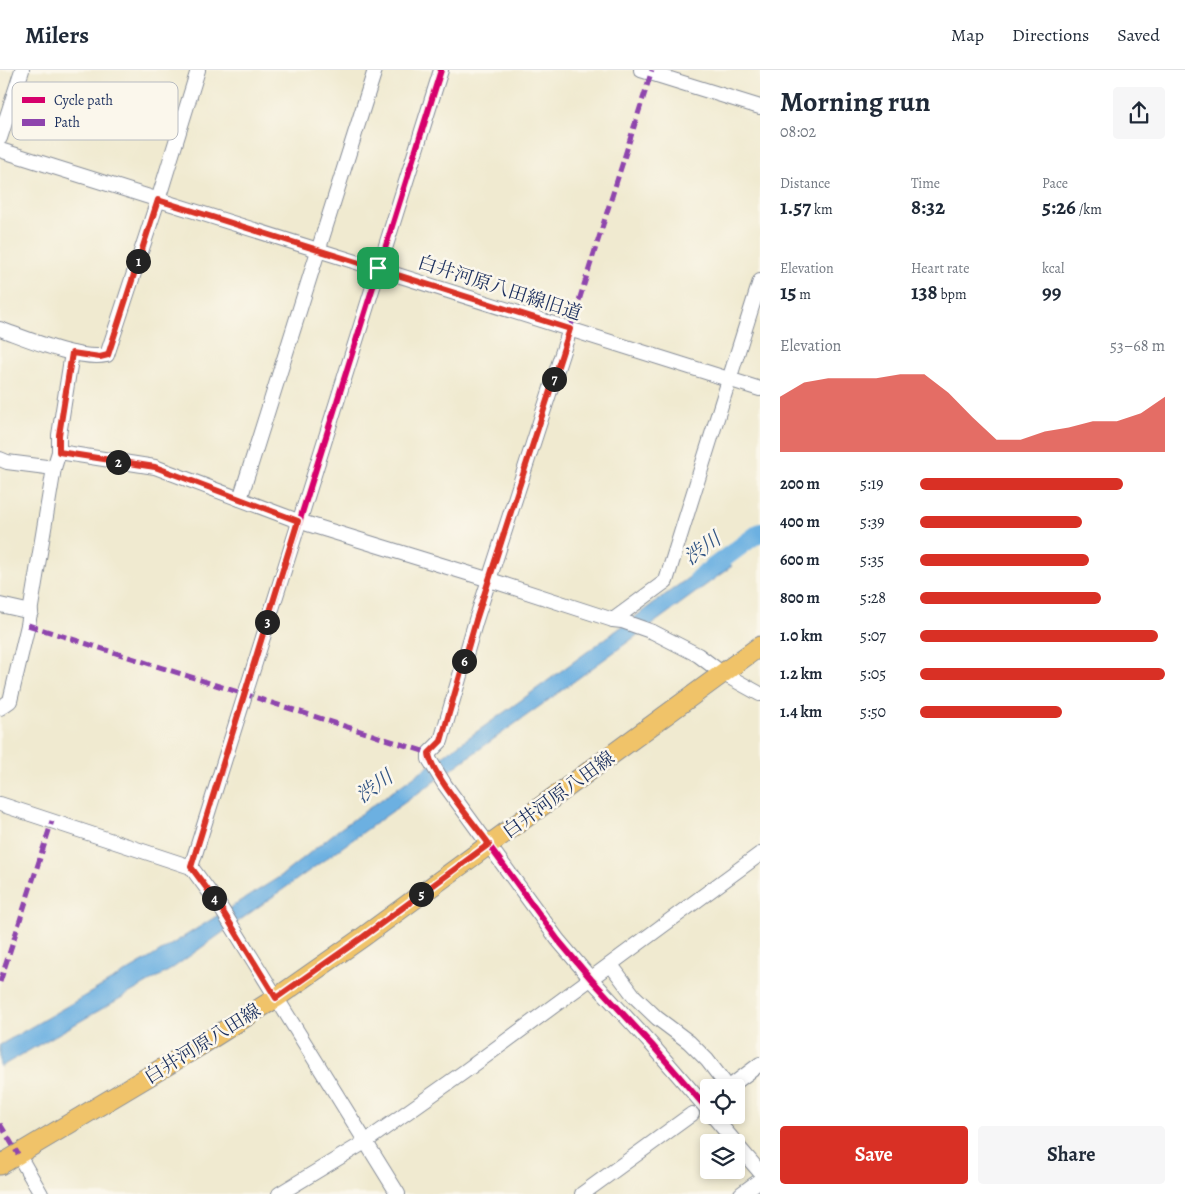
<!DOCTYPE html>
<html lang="en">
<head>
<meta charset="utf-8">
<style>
	body { margin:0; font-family:Alegreya,"Noto Serif JP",serif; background:#f6f6f7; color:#1f2937; height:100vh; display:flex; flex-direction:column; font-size:19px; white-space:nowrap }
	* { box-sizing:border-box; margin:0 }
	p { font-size:16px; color:#747a83 }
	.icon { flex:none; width:28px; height:28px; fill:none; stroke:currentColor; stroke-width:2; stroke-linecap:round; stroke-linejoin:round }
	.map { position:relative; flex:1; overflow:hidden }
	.panel { display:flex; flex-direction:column; background:#fff; width:425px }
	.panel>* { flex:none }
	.controls { position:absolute; left:700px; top:1009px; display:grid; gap:10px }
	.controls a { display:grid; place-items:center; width:45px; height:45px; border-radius:5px; background:#fff; box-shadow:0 2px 8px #0003; font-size:25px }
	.pin { position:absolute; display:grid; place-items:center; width:42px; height:42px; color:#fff; margin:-21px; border-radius:10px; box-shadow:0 2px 8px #0006 }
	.km { position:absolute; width:25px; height:25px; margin:-12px; border-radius:50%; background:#222; color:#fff; font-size:14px; line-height:25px; text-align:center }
	.round { display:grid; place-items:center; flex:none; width:52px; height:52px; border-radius:5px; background:#f6f6f7 }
	.headline { display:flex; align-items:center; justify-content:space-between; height:85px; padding:0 20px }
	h1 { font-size:28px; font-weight:600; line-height:38px }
	.metrics { display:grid; grid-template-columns:repeat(3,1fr); gap:8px; height:85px; padding:5px 20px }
	.metrics div { display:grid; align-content:center }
	.metrics b { font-size:21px; font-weight:600 }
	.metrics small { font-size:14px; font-weight:400 }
	.metrics p { font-size:14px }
	.chart { height:140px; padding:10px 20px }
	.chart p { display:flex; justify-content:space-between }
	.chart svg { width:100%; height:90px; margin-top:5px; fill:#d93025; opacity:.7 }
	.cta { display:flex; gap:10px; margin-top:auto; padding:10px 20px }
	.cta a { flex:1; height:58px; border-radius:5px; background:#d93025; color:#fff; font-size:20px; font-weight:600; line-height:58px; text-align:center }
	.cta a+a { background:#f6f6f7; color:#1f2937 }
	ul { padding:0 20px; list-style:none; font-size:16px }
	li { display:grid; grid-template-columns:80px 60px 1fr; align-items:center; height:38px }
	li i { height:12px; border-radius:6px; background:#d93025 }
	header { display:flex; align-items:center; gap:30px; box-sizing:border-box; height:70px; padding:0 25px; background:#fff; border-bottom:1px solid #e0e1e3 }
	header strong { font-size:24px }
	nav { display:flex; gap:28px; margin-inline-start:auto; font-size:18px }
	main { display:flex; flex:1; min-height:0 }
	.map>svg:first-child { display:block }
	.water { fill:#6cb0e1; stroke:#4470a0 }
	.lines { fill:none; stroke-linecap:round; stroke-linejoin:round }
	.river { stroke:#6cb0e1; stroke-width:18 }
	.minor-casing { stroke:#868c97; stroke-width:16 }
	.major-casing { stroke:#868c97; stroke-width:21 }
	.minor { stroke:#fff; stroke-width:14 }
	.major { stroke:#f0c369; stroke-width:19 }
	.quiet { stroke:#8e44ad; stroke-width:5; stroke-dasharray:10 5; stroke-linecap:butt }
	.cycleway-casing { stroke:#fbf7ec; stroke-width:9 }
	.cycleway { stroke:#d6006c; stroke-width:6 }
	.route-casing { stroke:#fff; stroke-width:10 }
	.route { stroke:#d93025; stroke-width:6 }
	.labels { text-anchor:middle; stroke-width:5; stroke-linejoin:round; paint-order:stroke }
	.street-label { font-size:19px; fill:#1b2f5e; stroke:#fbf7ec }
	.water-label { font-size:20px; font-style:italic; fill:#335685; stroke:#fbf7ec }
	.key { fill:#fbf7ec; stroke:#b8bbc1; stroke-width:1 }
	.key-label { font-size:14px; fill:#1b2f5e }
</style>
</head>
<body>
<header>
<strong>Milers</strong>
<nav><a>Map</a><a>Directions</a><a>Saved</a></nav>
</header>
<main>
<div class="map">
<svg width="760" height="1124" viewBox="0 0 760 1124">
	<rect width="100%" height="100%" fill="#fbf7ec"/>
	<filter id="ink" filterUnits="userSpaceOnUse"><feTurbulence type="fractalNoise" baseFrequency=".02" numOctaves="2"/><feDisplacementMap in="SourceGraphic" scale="10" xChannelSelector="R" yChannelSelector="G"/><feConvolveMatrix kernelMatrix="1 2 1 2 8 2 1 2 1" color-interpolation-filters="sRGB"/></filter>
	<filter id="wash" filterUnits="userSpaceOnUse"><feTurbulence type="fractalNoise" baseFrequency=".0096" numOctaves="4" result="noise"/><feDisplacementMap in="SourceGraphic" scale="20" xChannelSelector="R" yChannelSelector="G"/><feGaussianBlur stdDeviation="1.12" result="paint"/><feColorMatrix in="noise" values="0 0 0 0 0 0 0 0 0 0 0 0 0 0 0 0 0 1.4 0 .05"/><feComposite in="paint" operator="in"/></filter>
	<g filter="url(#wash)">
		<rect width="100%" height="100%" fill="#f0ead0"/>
		<!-- water -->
		<polygon class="water" points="710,492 732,496 547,631 170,900 0,997 0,975 145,891 281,806 337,761 520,631"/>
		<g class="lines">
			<!-- river -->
			<polyline class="river" points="698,508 760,462"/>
		</g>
	</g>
	<g filter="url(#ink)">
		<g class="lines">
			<!-- minor casing -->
			<g class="minor-casing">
				<g id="minor">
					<polyline points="641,0 760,37"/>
					<polyline points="0,68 22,0"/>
					<polyline points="0,80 760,319"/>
					<path d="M 0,259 C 28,269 79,291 107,285 L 158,130 L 198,0"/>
					<polyline points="570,259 476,550 441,671 429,683 429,689 445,715 558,870 591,909 652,975 709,1041"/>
					<polyline points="59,382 155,397 298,451 490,510 613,550 622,551 653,562 698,585 722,603 760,624"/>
					<polyline points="0,389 7,392 54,398"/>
					<polyline points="240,429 375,0"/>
					<polyline points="0,535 31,542"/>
					<polyline points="613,550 666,511 760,211"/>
					<polyline points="0,638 10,631 28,555 54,398 59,382 59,365 72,283"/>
					<polyline points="0,734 191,797 219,835 398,1124"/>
					<polyline points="191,797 441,0"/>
					<polyline points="611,895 634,926 657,948 689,972 707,990 728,1017"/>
					<polyline points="728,1018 760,994"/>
					<polyline points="712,1045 735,1072"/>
					<polyline points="736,1074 760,1102"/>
					<polyline points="18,1084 41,1124"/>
					<polyline points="279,1124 365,1072 464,1002 760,784"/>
					<polyline points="582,1124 692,1044"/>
					<polyline points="741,1124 760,1110"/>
				</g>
			</g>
			<!-- major casing -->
			<g class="major-casing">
				<polyline id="major" points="0,1095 198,977 276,928 363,867 760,576"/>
			</g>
			<!-- minor -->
			<use href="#minor" class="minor"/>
			<!-- major -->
			<use href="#major" class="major"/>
			<!-- quiet -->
			<g class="quiet">
				<polyline points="570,259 652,0"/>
				<polyline points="28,555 429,683"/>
				<polyline points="0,912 52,751"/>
				<polyline points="0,1054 18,1084"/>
			</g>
			<!-- cycleway casing -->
			<g class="cycleway-casing">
				<g id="cycleway">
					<polyline points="570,259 476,550 441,671 429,683 429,689 445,715 558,870 591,909 652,975 709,1041"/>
					<polyline points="191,797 441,0"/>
				</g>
			</g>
			<!-- cycleway -->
			<use href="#cycleway" class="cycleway"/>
		</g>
	</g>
	<g class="lines" filter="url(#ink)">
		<!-- route casing -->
		<g class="route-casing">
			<path id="route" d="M 158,130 L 570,259 L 476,550 L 441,671 L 429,683 C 429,701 477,757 489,774 L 363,867 L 276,928 L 219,835 L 191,797 L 298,451 L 155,397 L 59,382 L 59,365 L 72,283 L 100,287 L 108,285 Z"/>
		</g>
		<!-- route -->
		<use href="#route" class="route"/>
	</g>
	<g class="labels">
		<!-- street labels -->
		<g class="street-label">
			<text transform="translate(500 217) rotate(18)" y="7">白井河原八田線旧道</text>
			<text transform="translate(558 724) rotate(-36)" y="7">白井河原八田線</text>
			<text transform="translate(202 973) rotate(-32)" y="7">白井河原八田線</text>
		</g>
		<!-- water labels -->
		<g class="water-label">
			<text transform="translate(702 478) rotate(-36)" y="7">渋川</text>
			<text transform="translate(374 716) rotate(-36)" y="7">渋川</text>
		</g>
	</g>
	<!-- legend -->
	<rect x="12" y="12" width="166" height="58" rx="8" class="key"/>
	<rect x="22" y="27" width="23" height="6" fill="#d6006c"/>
	<rect x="22" y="49" width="23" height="7" fill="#8e44ad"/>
	<g class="key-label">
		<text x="54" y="35">Cycle path</text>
		<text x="54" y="57">Path</text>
	</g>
</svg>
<div class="controls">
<a><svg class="icon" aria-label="locate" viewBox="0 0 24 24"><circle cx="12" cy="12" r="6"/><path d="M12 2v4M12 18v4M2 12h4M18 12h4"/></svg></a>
<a><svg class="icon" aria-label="layers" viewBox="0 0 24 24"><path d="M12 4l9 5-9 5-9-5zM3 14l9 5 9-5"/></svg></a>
</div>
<div class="pin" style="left:378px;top:198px;background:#1e9e55"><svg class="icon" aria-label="arrive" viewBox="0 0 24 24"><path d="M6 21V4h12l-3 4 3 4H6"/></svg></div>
<b class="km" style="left:138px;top:191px">1</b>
<b class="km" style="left:118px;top:392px">2</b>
<b class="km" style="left:267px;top:552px">3</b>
<b class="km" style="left:214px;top:828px">4</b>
<b class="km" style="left:421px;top:824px">5</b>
<b class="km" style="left:464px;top:591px">6</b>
<b class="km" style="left:554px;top:309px">7</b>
</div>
<section class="panel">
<div class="headline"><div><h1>Morning run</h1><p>08:02</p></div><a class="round"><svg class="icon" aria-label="share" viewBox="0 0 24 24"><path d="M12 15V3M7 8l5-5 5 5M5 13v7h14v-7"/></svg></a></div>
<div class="metrics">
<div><p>Distance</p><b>1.57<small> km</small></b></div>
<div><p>Time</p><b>8:32</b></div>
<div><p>Pace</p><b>5:26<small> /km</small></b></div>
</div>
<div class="metrics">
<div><p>Elevation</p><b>15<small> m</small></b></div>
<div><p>Heart rate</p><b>138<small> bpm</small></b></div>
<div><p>kcal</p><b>99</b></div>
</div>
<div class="chart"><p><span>Elevation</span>53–68 m</p>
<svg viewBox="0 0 160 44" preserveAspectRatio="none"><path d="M0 44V17L10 10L20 8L30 8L40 8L50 6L60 6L70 15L80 27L90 38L100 38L110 34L120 32L130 29L140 29L150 25L160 17V44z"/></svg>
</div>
<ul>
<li><b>200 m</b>5:19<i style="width:83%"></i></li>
<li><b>400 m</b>5:39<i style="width:66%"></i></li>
<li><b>600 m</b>5:35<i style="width:69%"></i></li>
<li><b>800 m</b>5:28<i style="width:74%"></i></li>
<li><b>1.0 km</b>5:07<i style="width:97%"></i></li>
<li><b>1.2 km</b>5:05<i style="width:100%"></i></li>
<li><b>1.4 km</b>5:50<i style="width:58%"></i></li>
</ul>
<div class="cta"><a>Save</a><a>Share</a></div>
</section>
</main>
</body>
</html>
